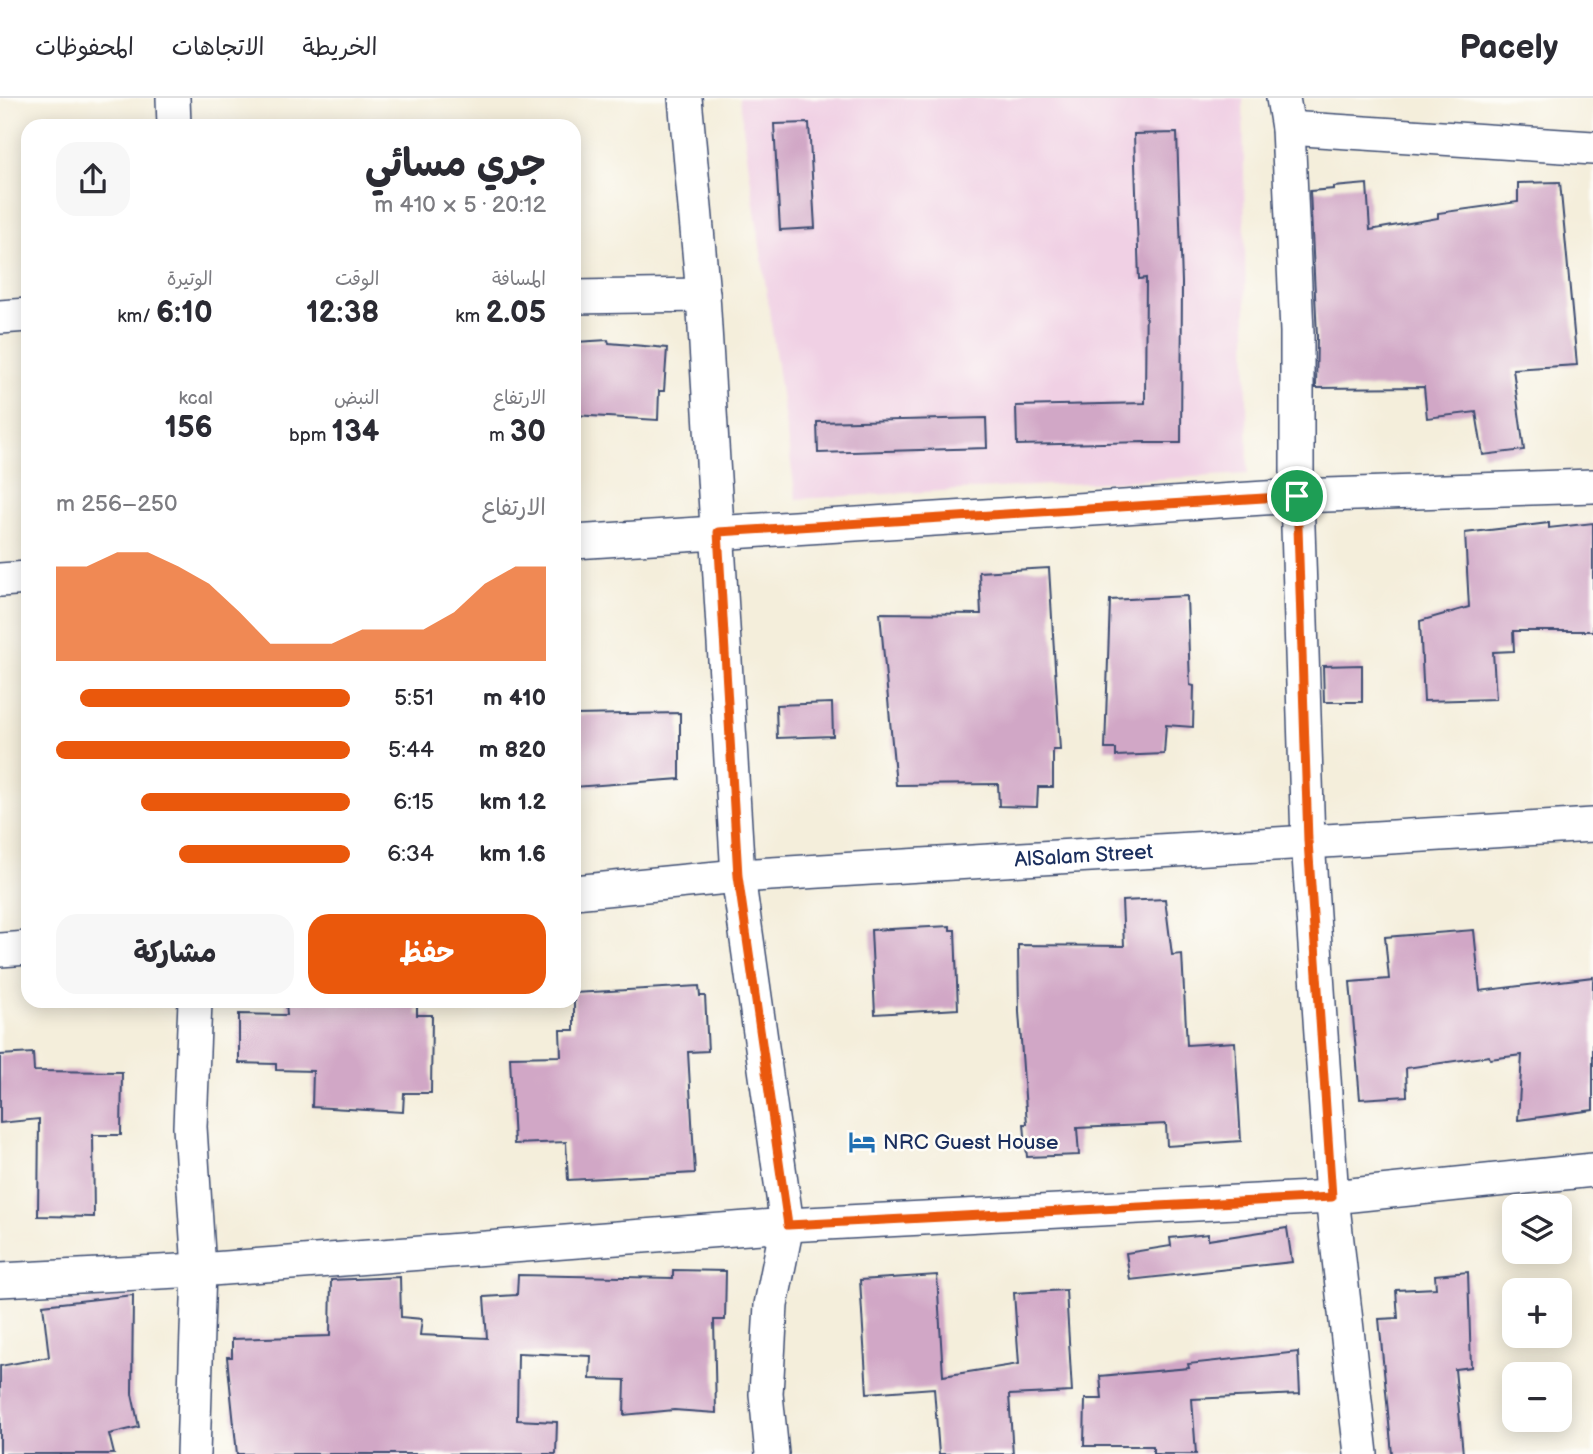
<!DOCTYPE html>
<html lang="ar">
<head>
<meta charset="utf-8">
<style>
	body { margin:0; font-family:"Balsamiq Sans","Playpen Sans Arabic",sans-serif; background:#f7f7f7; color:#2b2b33; direction:rtl; height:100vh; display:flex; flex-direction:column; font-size:26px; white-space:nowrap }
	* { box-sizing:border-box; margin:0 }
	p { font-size:23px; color:#7c7c81 }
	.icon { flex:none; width:38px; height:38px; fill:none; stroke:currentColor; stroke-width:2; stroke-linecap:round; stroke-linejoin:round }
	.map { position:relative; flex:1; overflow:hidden; direction:ltr }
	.panel { position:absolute; left:21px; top:21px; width:560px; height:889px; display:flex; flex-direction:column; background:#fff; border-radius:21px; box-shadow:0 4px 18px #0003; direction:rtl }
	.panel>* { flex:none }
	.fabs { position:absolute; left:1502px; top:1096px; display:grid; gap:14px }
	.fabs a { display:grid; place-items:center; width:70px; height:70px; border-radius:14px; background:#fff; box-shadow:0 4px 18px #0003; font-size:35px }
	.pin { position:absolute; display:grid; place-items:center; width:60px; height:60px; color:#fff; margin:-30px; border:4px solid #fff; border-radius:50%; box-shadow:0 2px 7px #0007 }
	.round { display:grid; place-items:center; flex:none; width:74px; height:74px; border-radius:21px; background:#f7f7f7 }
	.overview { display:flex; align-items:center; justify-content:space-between; height:119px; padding:0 35px }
	h1 { font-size:38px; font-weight:700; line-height:52px }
	.stats { display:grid; grid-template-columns:repeat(3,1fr); gap:10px; height:119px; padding:7px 35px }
	.stats div { display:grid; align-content:center }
	.stats b { font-size:30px; font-weight:700 }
	.stats small { font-size:19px; font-weight:400 }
	.stats p { font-size:19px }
	.chart { height:196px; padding:14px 35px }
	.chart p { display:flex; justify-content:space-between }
	.chart svg { width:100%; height:126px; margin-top:7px; fill:#ea580c; opacity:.7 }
	.button { display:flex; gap:14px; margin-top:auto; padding:14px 35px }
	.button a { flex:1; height:80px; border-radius:21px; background:#ea580c; color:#fff; font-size:28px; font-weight:700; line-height:80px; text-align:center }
	.button a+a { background:#f7f7f7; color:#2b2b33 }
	ul { padding:0 35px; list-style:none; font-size:23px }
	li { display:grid; grid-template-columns:112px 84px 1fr; align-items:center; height:52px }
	li i { height:18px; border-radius:9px; background:#ea580c }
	header { display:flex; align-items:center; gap:42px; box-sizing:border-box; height:98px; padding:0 35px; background:#fff; border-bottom:2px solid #e1e1e2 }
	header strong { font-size:33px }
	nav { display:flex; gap:38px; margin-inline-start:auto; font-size:24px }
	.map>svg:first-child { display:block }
	.built { fill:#f0d0e4 }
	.building { fill:#d1a7c6 }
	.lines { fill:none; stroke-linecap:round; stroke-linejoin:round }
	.street-casing { stroke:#3c4c71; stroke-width:36 }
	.street { stroke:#fff; stroke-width:33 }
	.route-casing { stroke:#fff; stroke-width:14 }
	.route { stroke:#ea580c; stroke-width:9 }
	.labels { text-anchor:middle; stroke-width:5; stroke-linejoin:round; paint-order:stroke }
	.street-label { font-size:21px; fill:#1b2f5e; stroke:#fdfcf7 }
	.poi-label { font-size:21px; fill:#1b2f5e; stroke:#fdfcf7; text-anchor:start }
</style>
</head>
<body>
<header>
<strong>Pacely</strong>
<nav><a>الخريطة</a><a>الاتجاهات</a><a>المحفوظات</a></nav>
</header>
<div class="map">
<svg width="1593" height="1356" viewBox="0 0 1593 1356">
	<rect width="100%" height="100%" fill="#fdfcf7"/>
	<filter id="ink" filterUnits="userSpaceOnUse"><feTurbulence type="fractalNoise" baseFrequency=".0143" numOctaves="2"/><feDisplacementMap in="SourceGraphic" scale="14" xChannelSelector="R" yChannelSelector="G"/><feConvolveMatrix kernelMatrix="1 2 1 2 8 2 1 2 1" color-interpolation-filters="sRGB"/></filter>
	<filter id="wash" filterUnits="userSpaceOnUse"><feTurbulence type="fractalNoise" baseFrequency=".00686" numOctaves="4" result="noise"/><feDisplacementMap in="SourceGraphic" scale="28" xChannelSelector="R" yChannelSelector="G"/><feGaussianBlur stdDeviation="1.57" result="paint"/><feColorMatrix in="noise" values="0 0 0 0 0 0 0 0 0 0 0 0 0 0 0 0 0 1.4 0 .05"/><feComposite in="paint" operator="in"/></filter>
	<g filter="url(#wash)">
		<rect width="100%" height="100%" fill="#f4eedb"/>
		<!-- built -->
		<polygon class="built" points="739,0 1243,0 1248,376 796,401"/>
		<g id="blocks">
			<!-- building -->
			<g class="building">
				<polygon points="809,25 815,130 780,132 774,26"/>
				<polygon points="1177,35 1182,185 1181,345 1145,345 1145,344 1017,347 1016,308 1145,305 1146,180 1139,181 1134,36"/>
				<polygon points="1560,84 1577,267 1513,271 1524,352 1483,357 1476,314 1427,320 1424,289 1316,290 1317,238 1310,93 1334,91 1334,89 1367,86 1370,132 1438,120 1438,115 1518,104 1518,85"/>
				<polygon points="608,242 609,245 667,250 664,293 659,293 658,322 574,317 574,275 577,275 576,244"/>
				<polygon points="986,320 987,350 818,355 817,324"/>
				<polygon points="1549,425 1549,430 1593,425 1593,533 1513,533 1514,553 1493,554 1496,601 1424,603 1420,523 1469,509 1465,435"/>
				<polygon points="1049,470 1060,652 1053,652 1053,689 1038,689 1037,709 999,708 998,686 896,687 880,515 981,516 979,474"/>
				<polygon points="1187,498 1190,587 1194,588 1193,629 1166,627 1164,656 1116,658 1116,651 1105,651 1110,502"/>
				<polygon points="1362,567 1362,604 1324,604 1323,568"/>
				<polygon points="832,605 833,638 777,640 776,607"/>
				<polygon points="680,615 680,681 574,689 574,617"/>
				<polygon points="1165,801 1172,857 1182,856 1187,947 1235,944 1241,1043 1167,1048 1166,1026 1077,1030 1079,1057 1027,1059 1024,1026 1027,1026 1019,914 1018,847 1124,848 1122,803"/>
				<polygon points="950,828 950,832 955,832 958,911 875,916 871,832"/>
				<polygon points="1474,832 1480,893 1593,879 1593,1012 1518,1022 1522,957 1490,961 1489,958 1406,970 1407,998 1360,1001 1350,884 1389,881 1385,839"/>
				<polygon points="699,888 700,898 705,898 708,953 688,954 695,1075 568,1082 566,1044 514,1046 510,959 561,958 560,932 574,932 574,895"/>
				<polygon points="286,903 417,903 417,917 432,917 431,995 404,995 403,1014 312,1009 313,973 276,972 276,966 239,965 239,916 287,917"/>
				<polygon points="33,955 34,973 122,974 121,1037 93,1037 94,1119 38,1118 39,1021 0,1025 0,957"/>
				<polygon points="1287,1130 1292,1164 1130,1182 1126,1155 1171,1148 1170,1140 1208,1136 1208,1142"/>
				<polygon points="673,1172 726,1173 725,1222 714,1222 716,1315 674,1312 624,1317 625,1282 590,1281 591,1258 518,1255 517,1322 557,1324 556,1356 237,1356 227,1259 232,1259 232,1241 330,1238 331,1182 400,1179 401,1219 422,1221 420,1237 487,1240 484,1199 517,1197 518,1177 673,1180"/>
				<polygon points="1468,1174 1471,1269 1455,1271 1463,1356 1392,1356 1379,1221 1398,1220 1396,1192 1436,1190 1435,1177"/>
				<polygon points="937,1177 943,1278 1019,1266 1014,1195 1066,1192 1072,1294 1009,1297 1013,1356 939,1356 934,1290 867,1295 860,1182"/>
				<polygon points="133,1197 132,1296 139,1329 109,1336 114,1356 0,1356 0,1268 49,1259 43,1207"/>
				<polygon points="1298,1254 1300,1296 1192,1301 1196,1356 1153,1356 1153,1348 1084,1348 1085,1301 1102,1301 1100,1278 1189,1270 1188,1266"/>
			</g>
		</g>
	</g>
	<g filter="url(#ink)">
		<use href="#blocks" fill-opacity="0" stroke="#3c4c71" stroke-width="2"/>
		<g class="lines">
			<!-- street casing -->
			<g class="street-casing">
				<g id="street">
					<polyline points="173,0 174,28"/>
					<polyline points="685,0 703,197 738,778 787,1127 771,1207 766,1296 772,1356"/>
					<polyline points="1283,0 1288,30 1297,234 1297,398 1308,743 1332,1099 1361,1356"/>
					<polyline points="1288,30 1593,50"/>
					<polyline points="574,199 703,197"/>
					<polyline points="0,219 28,217"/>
					<polyline points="574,444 1297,398 1593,388"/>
					<polyline points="0,482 28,480"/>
					<path id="s1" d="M 574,794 L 738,778 L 1593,727"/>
					<polyline points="0,852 28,850"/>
					<polyline points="0,1182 199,1172 787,1127 1332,1099 1593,1072"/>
					<polyline points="193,1356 199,1172 190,1029 195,903"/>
				</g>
			</g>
			<!-- street -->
			<use href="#street" class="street"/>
		</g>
	</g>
	<g class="lines" filter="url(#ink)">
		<!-- route casing -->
		<g class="route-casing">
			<polygon id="route" points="1297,398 1308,743 1332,1099 788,1127 738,778 718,434"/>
		</g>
		<!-- route -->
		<use href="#route" class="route"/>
	</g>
	<!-- icons -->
	<defs>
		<g id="hotel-bare" transform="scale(2.1)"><path d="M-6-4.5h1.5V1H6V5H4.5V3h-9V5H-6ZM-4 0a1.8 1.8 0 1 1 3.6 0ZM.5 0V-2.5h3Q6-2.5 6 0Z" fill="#1f6fb2" stroke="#fdfcf7" stroke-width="2.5" paint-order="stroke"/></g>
	</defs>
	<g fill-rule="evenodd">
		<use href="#hotel-bare" x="862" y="1044"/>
	</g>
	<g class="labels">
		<!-- street labels -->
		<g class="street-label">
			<text dy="7" stroke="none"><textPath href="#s1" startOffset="511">AlSalam Street</textPath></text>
		</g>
		<!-- poi labels -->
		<g class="poi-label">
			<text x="883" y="1051">NRC Guest House</text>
		</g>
	</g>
</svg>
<div class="fabs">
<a><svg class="icon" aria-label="layers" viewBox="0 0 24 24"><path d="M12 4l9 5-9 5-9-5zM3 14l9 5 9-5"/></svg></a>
<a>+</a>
<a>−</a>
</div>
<div class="pin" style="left:1297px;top:398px;background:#1e9e55"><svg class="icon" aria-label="arrive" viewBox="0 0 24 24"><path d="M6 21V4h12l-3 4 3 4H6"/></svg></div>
<section class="panel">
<div class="overview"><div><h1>جري مسائي</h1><p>20:12 · 5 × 410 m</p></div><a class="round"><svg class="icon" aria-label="share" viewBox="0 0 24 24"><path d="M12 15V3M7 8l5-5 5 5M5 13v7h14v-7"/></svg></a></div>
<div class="stats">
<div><p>المسافة</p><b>2.05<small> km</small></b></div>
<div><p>الوقت</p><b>12:38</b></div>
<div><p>الوتيرة</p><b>6:10<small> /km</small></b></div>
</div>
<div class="stats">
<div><p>الارتفاع</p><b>30<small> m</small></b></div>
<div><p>النبض</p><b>134<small> bpm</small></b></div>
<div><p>kcal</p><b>156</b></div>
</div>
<div class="chart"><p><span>الارتفاع</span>250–256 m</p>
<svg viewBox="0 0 160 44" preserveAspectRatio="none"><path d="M0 44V11L10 11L20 6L30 6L40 11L50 17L60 27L70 38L80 38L90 38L100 33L110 33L120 33L130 27L140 17L150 11L160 11V44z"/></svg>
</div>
<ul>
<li><b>410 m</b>5:51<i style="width:92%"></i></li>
<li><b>820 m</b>5:44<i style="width:100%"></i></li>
<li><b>1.2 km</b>6:15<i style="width:71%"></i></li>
<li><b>1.6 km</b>6:34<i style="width:58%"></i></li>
</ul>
<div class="button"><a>حفظ</a><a>مشاركة</a></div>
</section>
</div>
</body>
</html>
